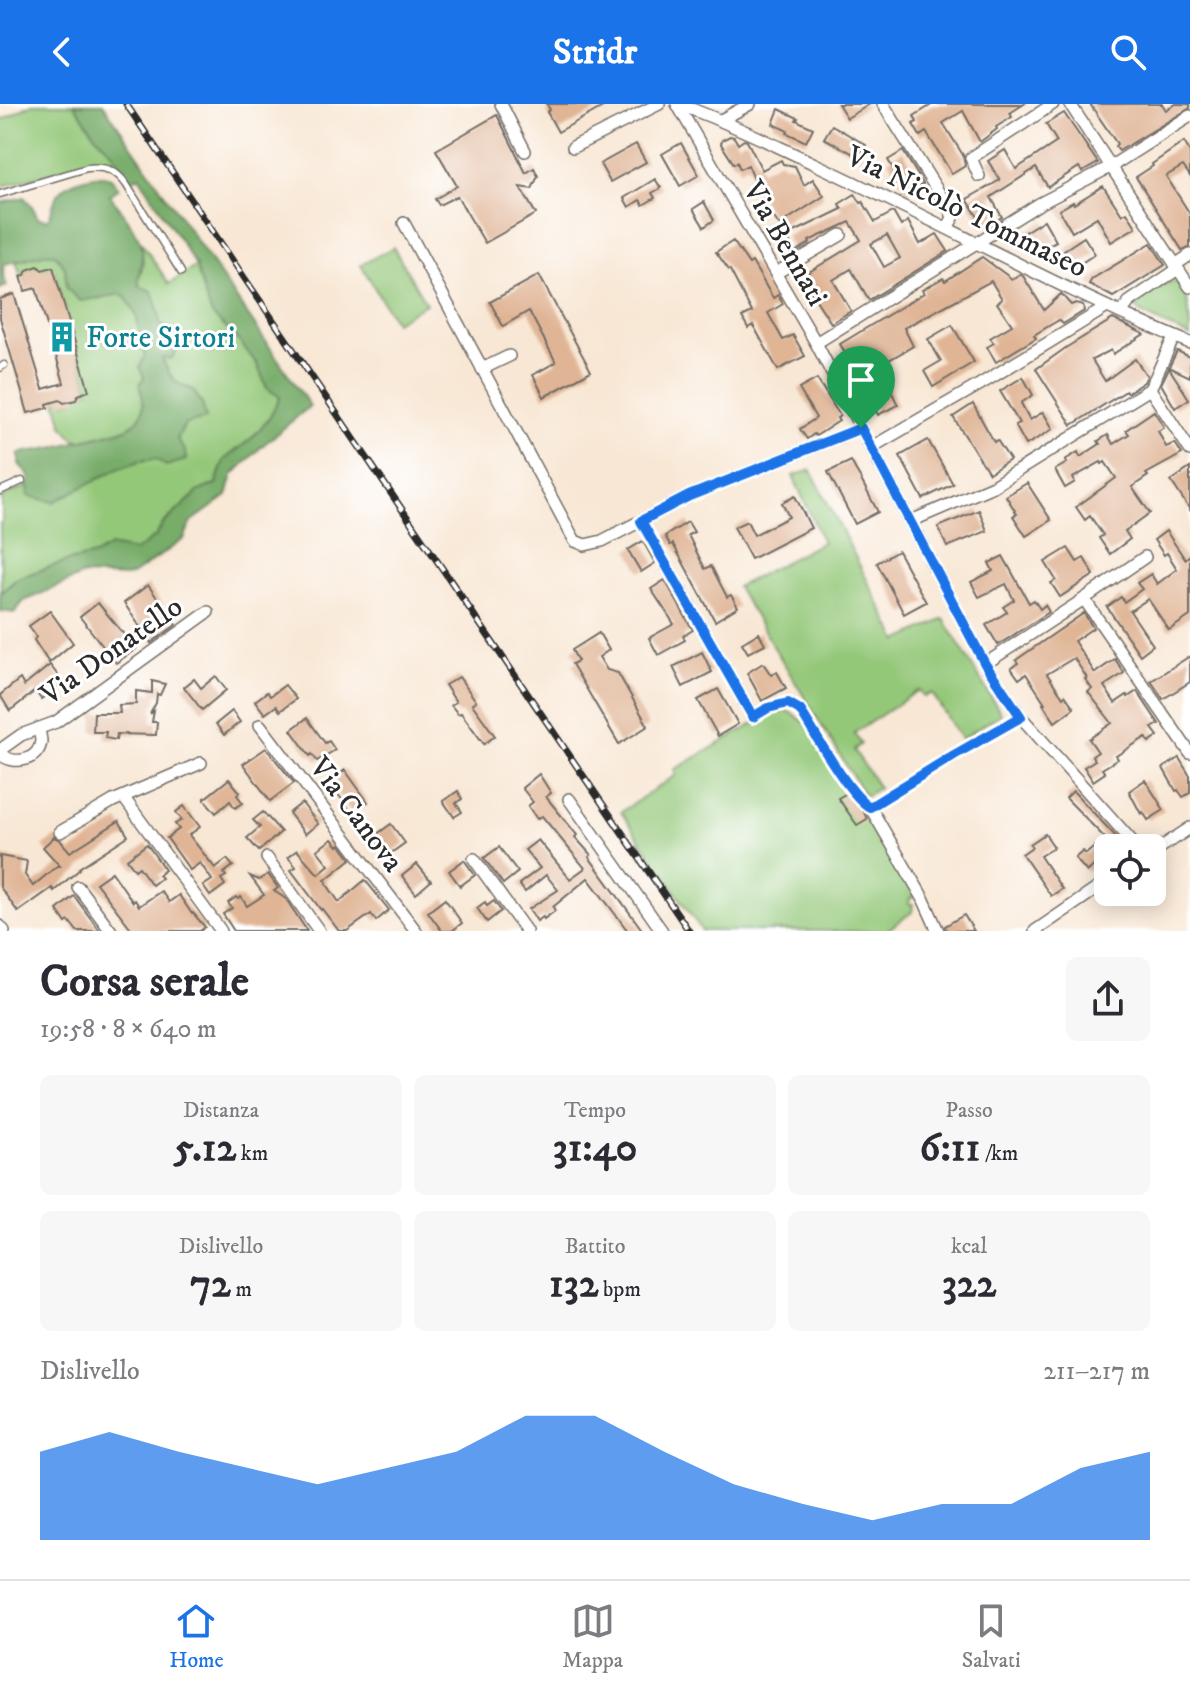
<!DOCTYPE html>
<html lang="it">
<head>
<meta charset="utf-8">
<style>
	body { margin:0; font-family:"IM FELL DW Pica",serif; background:#f7f7f7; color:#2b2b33; height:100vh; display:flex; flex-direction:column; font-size:30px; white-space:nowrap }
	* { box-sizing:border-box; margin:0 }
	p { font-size:26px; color:#7c7c81 }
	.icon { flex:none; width:44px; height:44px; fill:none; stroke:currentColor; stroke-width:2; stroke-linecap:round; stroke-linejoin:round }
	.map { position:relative; height:827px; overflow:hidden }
	.panel { display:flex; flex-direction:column; background:#fff; flex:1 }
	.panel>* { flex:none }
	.tools { position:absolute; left:1094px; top:730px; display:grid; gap:16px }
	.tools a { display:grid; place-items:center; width:72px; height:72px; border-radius:12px; background:#fff; box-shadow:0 4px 20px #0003; font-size:40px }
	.pin { position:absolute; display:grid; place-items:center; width:68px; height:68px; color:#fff; margin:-82px -34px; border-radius:50% 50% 50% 0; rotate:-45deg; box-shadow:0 0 8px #0007 }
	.pin .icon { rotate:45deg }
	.round { display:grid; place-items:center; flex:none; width:84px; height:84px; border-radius:12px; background:#f7f7f7 }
	.summary { display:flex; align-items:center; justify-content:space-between; height:136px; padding:0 40px }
	h1 { font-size:44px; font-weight:800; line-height:60px }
	.stats { display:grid; grid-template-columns:repeat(3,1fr); gap:12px; height:136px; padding:8px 40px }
	.stats div { display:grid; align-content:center; border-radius:12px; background:#f7f7f7; text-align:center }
	.stats b { font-size:40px; font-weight:800 }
	.stats small { font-size:22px; font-weight:400 }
	.stats p { font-size:22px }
	.chart { height:224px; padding:16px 40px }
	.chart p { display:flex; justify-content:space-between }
	.chart svg { width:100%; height:144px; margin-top:8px; fill:#1a73e8; opacity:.7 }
	header { display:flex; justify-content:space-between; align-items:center; height:104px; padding:0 40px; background:#1a73e8; color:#fff; font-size:36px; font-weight:800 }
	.tab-bar { display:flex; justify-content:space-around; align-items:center; height:112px; border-top:2px solid #e1e1e2; background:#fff; font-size:22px; color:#7c7c81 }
	.tab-bar a { display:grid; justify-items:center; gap:4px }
	.tab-bar .active { color:#1a73e8 }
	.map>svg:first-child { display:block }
	.green { fill:#94c879; stroke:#607a52; stroke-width:2 }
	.forest { fill:#77ac69; stroke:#516c4a; stroke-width:2 }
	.building { fill:#e0b596; fill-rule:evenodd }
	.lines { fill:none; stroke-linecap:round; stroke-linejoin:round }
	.lane-casing { stroke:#736d66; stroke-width:9 }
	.street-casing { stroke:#736d66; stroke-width:14 }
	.lane { stroke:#fff; stroke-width:6 }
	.street { stroke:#fff; stroke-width:11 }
	.rail-casing { stroke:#2b2b2b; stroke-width:7 }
	.rail { stroke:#fff; stroke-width:4; stroke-dasharray:12; stroke-linecap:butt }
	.route-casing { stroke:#fff; stroke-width:16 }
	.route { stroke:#1a73e8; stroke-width:10 }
	.labels { text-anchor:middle; stroke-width:6; stroke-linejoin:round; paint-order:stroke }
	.street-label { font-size:30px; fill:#2b2b2b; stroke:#fff }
	.culture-label { font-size:30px; fill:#0d838f; stroke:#fff; text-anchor:start }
</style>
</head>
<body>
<header><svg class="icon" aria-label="back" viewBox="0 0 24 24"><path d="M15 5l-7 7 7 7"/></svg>Stridr<svg class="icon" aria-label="search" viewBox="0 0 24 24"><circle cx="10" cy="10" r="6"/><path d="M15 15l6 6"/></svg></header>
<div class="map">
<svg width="1190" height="827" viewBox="0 0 1190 827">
	<rect width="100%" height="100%" fill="#fff"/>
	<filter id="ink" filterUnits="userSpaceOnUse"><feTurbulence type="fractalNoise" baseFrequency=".0125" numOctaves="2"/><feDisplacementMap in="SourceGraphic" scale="16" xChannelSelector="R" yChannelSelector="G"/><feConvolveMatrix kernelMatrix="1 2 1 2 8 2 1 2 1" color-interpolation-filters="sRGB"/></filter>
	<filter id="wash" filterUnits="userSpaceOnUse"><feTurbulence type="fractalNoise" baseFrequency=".006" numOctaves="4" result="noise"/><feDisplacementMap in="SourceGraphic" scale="32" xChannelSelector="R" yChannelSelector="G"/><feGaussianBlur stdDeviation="1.8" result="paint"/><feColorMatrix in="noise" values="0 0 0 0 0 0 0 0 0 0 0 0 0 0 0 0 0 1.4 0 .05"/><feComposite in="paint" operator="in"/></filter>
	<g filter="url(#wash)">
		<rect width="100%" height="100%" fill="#f8e7d4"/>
		<!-- green -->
		<g class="green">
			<polygon points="32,0 74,0 96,32 113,49 123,64 113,58 99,55 0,83 0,17"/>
			<path d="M 142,139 L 169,180 L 196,162 L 204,190 L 212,211 L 236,233 L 257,260 L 267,284 L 281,293 L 268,316 L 252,334 L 224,356 L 216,380 L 199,387 L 163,420 L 156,432 L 135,447 L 110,443 L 96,451 L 65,458 L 18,474 L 1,488 L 0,419 L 2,419 L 2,393 L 0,394 L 29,381 L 117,365 L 139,357 L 156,355 L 185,347 L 177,336 L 185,320 L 205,314 L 202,300 L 192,286 C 173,281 169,270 161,253 L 173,228 L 160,220 L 159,209 L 140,183 L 138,176 L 143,161 Z"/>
			<polygon points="393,143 426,200 395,218 361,161"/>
			<polygon points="43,150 55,150 65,164 67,185 98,195 114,190 122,190 131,199 139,217 141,240 145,251 143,291 144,301 142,311 135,320 126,325 83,336 74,335 63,321 56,297 62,295 65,299 74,296 76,291 89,287 53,164 21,172 16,157"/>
			<path d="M 1175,177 C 1190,187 1190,212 1190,233 L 1143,210 L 1136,204 C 1142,192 1162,180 1175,177 Z"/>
			<polygon points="811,366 898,537 944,515 1001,610 961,635 932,589 924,593 919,586 854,629 861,640 854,646 879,684 865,692 737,483 823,438 793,372"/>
			<polygon points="785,607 792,609 807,620 915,786 914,794 910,794 909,800 913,800 912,808 886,827 702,827 621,708 676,671 674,666 769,611"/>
		</g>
		<!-- forest -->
		<g class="forest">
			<polygon points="74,0 103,0 310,302 262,342 233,371 227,392 191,418 184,435 132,471 126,473 83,471 24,497 14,509 0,507 0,487 2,488 18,474 65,458 95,451 110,442 135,447 156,432 163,420 199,387 216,380 224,356 252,334 268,316 280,293 267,284 257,260 236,233 212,211 204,190 196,162 139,72 129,77 113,49 96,32"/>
			<path d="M 102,71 L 111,74 L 119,84 L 110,91 C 119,104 141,131 142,145 C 143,158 137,172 139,182 L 152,187 L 159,209 L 160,220 L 173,228 L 180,241 L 171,255 L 162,254 C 169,270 173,281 192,285 L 202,300 L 206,315 L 185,320 L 177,335 L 185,347 L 186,356 L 166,362 L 156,355 L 139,357 L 117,365 L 54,398 L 28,392 L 29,371 L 19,360 L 19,349 L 52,344 L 126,325 C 147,314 145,300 140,279 L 144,274 L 140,263 L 145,251 C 135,226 144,213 122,190 L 80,197 L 67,185 L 65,164 L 55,150 L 43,150 L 4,160 L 3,171 L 7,182 L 0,185 L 0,99 L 24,93 L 32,102 L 38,114 L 48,116 C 52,109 52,103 55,96 C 63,78 83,73 102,71 Z"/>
		</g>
		<g id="blocks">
			<!-- building -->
			<g class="building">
				<polygon points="547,0 608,0 558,28 547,8 550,6"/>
				<polygon points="838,0 870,0 847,14"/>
				<polygon points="933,0 1024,0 1010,9 1012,13 996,23 997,25 980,38 963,7 943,19 963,51 965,62 952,70 926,28 920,32 913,20 917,18 914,12"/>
				<polygon points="1090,0 1162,0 1166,6 1176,0 1190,0 1190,4 1119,47 1115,42 1117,40"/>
				<polygon points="779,5 798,14 796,16 813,24 806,38 787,29 788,27 773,20"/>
				<polygon points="1064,9 1098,59 1082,68 1079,63 1048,83 1036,64 991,93 1002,113 984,123 967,95 1000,76 988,57 1005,46 1016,65 1057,38 1046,20"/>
				<polygon points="497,11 526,69 534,64 538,72 532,85 520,83 536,110 485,139 457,92 439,101 435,95 457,82 436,46"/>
				<polygon points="832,21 866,41 859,53 824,34"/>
				<polygon points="730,32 734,33 738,40 744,36 747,37 762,66 781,56 783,60 795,62 804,81 813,75 824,92 779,121 751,80 755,77 748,61 740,65 737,58 734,60 721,40 722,36"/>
				<polygon points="1184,38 1190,48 1190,72 1183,62 1166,72 1190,110 1190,143 1182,146 1136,73 1153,62 1152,60"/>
				<polygon points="681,39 699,71 680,82 662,50"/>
				<polygon points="636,40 646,58 610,78 600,60"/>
				<polygon points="903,47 923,80 907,89 888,56"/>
				<polygon points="655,75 661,84 652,89 655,94 643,101 640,96 629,103 624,94"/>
				<polygon points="1103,82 1122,111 1127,108 1136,123 1111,138 1097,113 1072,128 1059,106 1073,98 1074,100"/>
				<path d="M 855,90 L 861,99 L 863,98 L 875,118 L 893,108 L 901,122 L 908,117 L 920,140 L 937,130 L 948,147 L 869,196 L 851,165 L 833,176 L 851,207 L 831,219 L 801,173 L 861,136 L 850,118 L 809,137 L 810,139 L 795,148 L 786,132 L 842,105 L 839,100 ZM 887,131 L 900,154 L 884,163 L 871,140 Z"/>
				<polygon points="704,98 714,116 704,123 693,105"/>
				<polygon points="1044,116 1056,137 1034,149 1023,129"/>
				<polygon points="1084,133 1095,150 1075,163 1064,146"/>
				<polygon points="733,137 749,160 752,158 773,194 778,191 783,200 768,209 783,236 793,231 805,252 778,266 753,221 748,224 742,213 752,208 730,166 729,166 716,148"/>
				<polygon points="1151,139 1165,161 1113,193 1089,180 1092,175"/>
				<polygon points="982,153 1012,175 1020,170 1023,172 1044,206 1061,190 1071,201 1076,199 1083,201 1084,207 1063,220 1059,216 1034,231 1036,234 996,258 987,243 994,239 990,234 1012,221 997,199 1002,195 991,177 904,224 913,242 877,263 869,249 851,259 840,240 924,189 922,186 943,174 945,177"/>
				<polygon points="38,162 42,166 53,163 89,287 78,291 76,296 64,299 60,296 47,300 48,304 28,309 0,214 0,195 14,190 43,285 64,279 36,184 25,187 21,172 25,171 27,166"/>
				<polygon points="539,171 591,267 544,293 533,271 556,258 529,207 503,222 490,198"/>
				<polygon points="1113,215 1144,230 1113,250 1111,246 1092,256 1105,277 1135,255 1147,272 1144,278 1127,289 1126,287 1072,321 1036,265 1067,243"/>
				<polygon points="952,221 974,258 933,283 924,267 941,257 928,235"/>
				<polygon points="1177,247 1190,253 1190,273 1169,263"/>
				<polygon points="1169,264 1189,295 1175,304 1161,280"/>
				<polygon points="881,266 898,301 878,311 860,276"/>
				<polygon points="1023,273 1033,291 1021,299 1030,316 1043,308 1053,325 1026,341 1015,321 1019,319 1000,287"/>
				<polygon points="817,275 840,312 837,314 839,317 816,332 814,330 807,335 800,325 816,314 799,285"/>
				<polygon points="973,300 994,338 997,336 1010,356 989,369 953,313"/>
				<polygon points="1154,307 1164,323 1158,327 1166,343 1175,339 1182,350 1146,370 1148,372 1132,383 1150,409 1125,427 1130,435 1110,450 1099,434 1103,431 1090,412 1085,416 1076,403 1116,374 1105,358 1102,360 1101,358 1073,374 1075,378 1065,384 1055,366 1067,359 1065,356 1078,348 1080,353 1100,340 1098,337 1108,331 1113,340 1129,330 1126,326"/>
				<polygon points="928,336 953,380 923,395 900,352"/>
				<polygon points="851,357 878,408 855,420 828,368"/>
				<polygon points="1190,364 1190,406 1171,377"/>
				<polygon points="1027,379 1051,416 1026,432 1013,412 1017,410 1006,392"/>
				<polygon points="795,392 811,424 751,455 734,423 747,417 754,431 789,413 782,399"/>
				<polygon points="979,406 987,427 947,443 938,423"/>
				<polygon points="688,418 694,428 688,431 705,465 711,462 727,493 731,491 738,503 715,517 673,440 670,441 665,432"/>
				<polygon points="1166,427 1185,455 1190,451 1190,512 1169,526 1148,495 1130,507 1153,541 1140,551 1107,503 1121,493 1124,498 1142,485 1137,479 1151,470 1157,480 1177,465 1167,449 1164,451 1154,436"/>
				<polygon points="643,437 655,459 641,468 628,446"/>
				<polygon points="1068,444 1077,458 1084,454 1094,471 1060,493 1051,479 1056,476 1045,458"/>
				<polygon points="898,447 926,498 904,510 877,459"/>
				<polygon points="1003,452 1029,499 1034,496 1040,505 1045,501 1049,508 998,541 986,521 1007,508 1003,503 1014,496 1006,480 979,493 971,478 993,467 989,459"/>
				<polygon points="665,476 693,526 683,532 685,536 658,551 649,534 674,520 651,485"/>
				<polygon points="148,481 176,521 151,539 124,499"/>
				<polygon points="98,499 136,545 116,559 80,513"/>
				<polygon points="50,507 73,539 49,559 34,536 36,533 29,522"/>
				<polygon points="1084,509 1093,524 1074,537 1095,569 1115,555 1124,569 1104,582 1115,599 1127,591 1128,593 1137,587 1159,620 1152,624 1158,632 1149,638 1146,633 1116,652 1118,655 1102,665 1105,669 1093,677 1084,663 1095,656 1092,652 1098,648 1089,635 1112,619 1088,588 1092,585 1085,575 1087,574 1074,554 1047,570 1063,593 1065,591 1074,604 1055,618 1043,600 1045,599 1026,570 1019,575 1011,564 1018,559 1016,556"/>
				<polygon points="599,529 609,546 599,553 607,566 618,569 648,622 619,640 572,560 578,557 572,546"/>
				<polygon points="759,529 765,540 748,549 742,539"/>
				<polygon points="702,548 712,568 683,583 673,563"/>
				<polygon points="1190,552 1190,578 1163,595 1151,577"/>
				<polygon points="763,559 771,571 777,568 786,584 762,597 747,569"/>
				<polygon points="50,561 63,578 41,595 35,587 10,607 0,591 20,575 24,582"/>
				<polygon points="216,572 226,586 202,606 184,583 194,575 201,584"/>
				<polygon points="459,573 476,597 472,600 495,632 484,640 461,609 458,610 451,601 456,598 445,581"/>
				<polygon points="152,577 165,580 160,591 157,590 156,599 150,610 154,607 152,618 157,618 156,631 117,630 116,636 105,634 106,628 93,628 94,609 120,609 119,601 136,600 136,587 152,589"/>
				<polygon points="285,581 296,595 280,607 276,602 265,610 255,597 267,588 270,592"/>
				<polygon points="718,585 738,620 718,632 698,596"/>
				<polygon points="232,607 240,618 224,631 216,620"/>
				<polygon points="307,614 325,639 329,637 335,646 317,657 312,650 310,652 291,626"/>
				<polygon points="266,644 294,679 270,697 243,660"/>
				<polygon points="1179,654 1190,672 1190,689 1183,693 1178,686 1176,687 1163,664"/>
				<polygon points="345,666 368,698 352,709 329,678"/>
				<polygon points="539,670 551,689 546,693 551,699 577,731 575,733 591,751 589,753 643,827 628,827 588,774 553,803 555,807 544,815 543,813 537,817 529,805 558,786 546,771 525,788 519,780 540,764 525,746 538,736 570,775 585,764 542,712 537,715 528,702 533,698 522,684"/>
				<polygon points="229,675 240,688 237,691 243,699 235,704 230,697 216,709 204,695"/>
				<polygon points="1145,676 1164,706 1148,716 1143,708 1141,710 1129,687"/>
				<polygon points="458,687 462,695 456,699 462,708 454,713 443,697"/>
				<polygon points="1073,687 1121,738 1114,744 1108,744 1108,749 1087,768 1075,754 1083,747 1086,750 1105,734 1066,694"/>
				<polygon points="847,689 862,704 867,715 857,721 838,694"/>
				<polygon points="302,699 318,720 305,730 289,709"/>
				<polygon points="184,702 200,723 189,731 215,764 227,755 233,762 224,769 226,772 221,775 225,781 210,792 203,782 212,776 200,759 190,766 167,734 179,725 175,720 182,716 176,708"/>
				<polygon points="263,708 281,728 259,747 247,734 260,723 253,716"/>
				<polygon points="119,717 128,732 79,764 80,765 54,787 52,784 18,808 0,783 0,752 27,757 25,771 33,782 57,762 60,762 43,743 54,733 60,736 70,748"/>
				<polygon points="391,720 405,739 387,752 373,733"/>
				<polygon points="1045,730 1054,743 1040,752 1062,785 1051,792 1022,750 1032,743 1030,740"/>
				<polygon points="332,735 338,742 340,740 351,755 325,776 327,778 326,779 339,798 365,776 389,806 376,817 371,810 347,827 339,827 322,805 321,806 291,766 296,763 288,753 297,746 318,770 329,761 317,746"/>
				<polygon points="147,740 165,766 158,771 161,774 152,781 139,763 135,766 127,755"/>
				<polygon points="499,743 518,768 503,780 484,754"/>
				<polygon points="464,756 475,771 460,782 449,767"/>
				<polygon points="417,760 431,777 416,790 402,772"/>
				<polygon points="112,768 133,798 135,796 139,802 161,787 169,798 179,791 192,810 193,809 205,823 200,827 133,827 96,779"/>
				<polygon points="268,770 278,784 274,787 286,795 307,827 234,827 223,810 232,804 228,799 236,793 238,795 241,793 247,802 264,791 250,772 259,776"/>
				<polygon points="74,792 100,827 77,827 69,817 66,819 57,806"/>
				<polygon points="445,795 462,819 452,827 442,827 428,808"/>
				<polygon points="494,797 501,807 487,818 477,804 485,798 487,802"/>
				<polygon points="964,811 974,827 946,827 945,822"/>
			</g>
		</g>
	</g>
	<g filter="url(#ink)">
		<use href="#blocks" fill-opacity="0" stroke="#736d66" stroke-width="2"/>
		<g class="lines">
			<!-- lane casing -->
			<g class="lane-casing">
				<g id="lane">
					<path d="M 0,90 L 87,64 C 105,62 116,66 126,80 L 181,168"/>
					<polyline points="0,264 4,261"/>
					<polyline points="0,387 22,377"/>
					<path d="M 753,613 L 768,604 L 788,599 L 800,606 C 814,628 850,693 870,703 L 954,651 L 1021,613"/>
				</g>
			</g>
			<!-- street casing -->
			<g class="street-casing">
				<g id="street">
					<polyline points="501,0 525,47"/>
					<polyline points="677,0 816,239 985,560 1021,613 1138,744"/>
					<path d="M 678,0 C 725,17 771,39 817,61 C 942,119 1063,187 1190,239"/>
					<polyline points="883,0 951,108 953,114 947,124"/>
					<polyline points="1070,0 1190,183"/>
					<polyline points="721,16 750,0"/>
					<polyline points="573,43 659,0"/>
					<polyline points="979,72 971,54 1053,0"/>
					<polyline points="404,119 570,428 575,437 585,441 602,437 689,392 861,324"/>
					<polyline points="1175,161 1190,151"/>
					<polyline points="776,169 841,131"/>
					<polyline points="1121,209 1129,198 1178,165"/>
					<polyline points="816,239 1039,100 1110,63 1190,12"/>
					<polyline points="482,265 509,252"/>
					<polyline points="1150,285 1190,346"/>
					<polyline points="872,343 979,281 1107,203"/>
					<polyline points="641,417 753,613"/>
					<polyline points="911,417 993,382 1150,285 1174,233"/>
					<polyline points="1084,495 1145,453"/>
					<polyline points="985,560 1084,495 1190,649"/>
					<polyline points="260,621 416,827"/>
					<polyline points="0,646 21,631 56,618 208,508"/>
					<path d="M 0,650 C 13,661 39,658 41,637 C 41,634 39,627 39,624"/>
					<polyline points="124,694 221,827"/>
					<polyline points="569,695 662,827"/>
					<polyline points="870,703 923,794 938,827"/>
					<polyline points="60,728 113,697 201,659"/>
					<polyline points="1152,749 1190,724"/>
					<polyline points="267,754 319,827"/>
					<polyline points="474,755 526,827"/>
					<polyline points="78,783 111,827"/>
					<polyline points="0,822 4,827"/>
					<polyline points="1035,827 1108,777"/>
				</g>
			</g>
			<!-- lane -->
			<use href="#lane" class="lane"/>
			<!-- street -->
			<use href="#street" class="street"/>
			<!-- rail casing -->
			<g class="rail-casing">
				<polyline id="rail" points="126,0 689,827"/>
			</g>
			<!-- rail -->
			<use href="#rail" class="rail"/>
		</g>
	</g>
	<g class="lines" filter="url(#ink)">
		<!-- route casing -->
		<g class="route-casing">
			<path id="route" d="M 861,324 L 985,560 L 1021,613 L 954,651 L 870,703 C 850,693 814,628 800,606 L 788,599 L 768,604 L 753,613 L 641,417 L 689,392 Z"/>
		</g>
		<!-- route -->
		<use href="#route" class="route"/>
	</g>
	<!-- icons -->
	<defs>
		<g id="building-bare" transform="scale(2.4)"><path d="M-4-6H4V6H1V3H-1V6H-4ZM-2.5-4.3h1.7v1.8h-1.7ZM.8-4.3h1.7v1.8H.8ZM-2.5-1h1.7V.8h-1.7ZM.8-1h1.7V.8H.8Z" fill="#0f9aa8" stroke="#fff" stroke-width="2.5" paint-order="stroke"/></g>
	</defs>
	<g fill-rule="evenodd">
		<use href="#building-bare" x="62" y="233"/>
	</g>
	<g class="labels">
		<!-- street labels -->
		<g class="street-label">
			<text transform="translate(967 107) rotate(26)" y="10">Via Nicolò Tommaseo</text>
			<text transform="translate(786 139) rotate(60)" y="10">Via Bennati</text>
			<text transform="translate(111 546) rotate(-35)" y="10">Via Donatello</text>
			<text transform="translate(357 710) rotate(53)" y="10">Via Canova</text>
		</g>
		<!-- culture labels -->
		<g class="culture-label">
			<text x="86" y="243">Forte Sirtori</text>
		</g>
	</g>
</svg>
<div class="tools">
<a><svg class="icon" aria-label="locate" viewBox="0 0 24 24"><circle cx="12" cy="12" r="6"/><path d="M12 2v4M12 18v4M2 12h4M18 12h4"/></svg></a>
</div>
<div class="pin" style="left:861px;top:324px;background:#1e9e55"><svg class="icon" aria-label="arrive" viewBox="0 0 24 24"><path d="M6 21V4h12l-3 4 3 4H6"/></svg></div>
</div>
<section class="panel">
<div class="summary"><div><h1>Corsa serale</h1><p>19:58 · 8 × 640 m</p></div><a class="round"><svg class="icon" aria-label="share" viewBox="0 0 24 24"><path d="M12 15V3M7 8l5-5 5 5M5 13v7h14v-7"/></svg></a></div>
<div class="stats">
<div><p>Distanza</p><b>5.12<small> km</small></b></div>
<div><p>Tempo</p><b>31:40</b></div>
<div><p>Passo</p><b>6:11<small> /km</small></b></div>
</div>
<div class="stats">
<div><p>Dislivello</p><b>72<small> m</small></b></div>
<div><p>Battito</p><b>132<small> bpm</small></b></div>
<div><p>kcal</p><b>322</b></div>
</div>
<div class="chart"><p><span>Dislivello</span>211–217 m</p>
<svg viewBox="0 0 160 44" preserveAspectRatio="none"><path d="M0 44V17L10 11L20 17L30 22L40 27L50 22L60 17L70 6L80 6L90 17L100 27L110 33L120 38L130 33L140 33L150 22L160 17V44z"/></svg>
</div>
</section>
<nav class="tab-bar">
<a class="active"><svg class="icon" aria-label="home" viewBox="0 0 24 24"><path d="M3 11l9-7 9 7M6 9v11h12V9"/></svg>Home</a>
<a><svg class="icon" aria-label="map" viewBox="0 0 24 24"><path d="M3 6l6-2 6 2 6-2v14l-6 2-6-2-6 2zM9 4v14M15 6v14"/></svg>Mappa</a>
<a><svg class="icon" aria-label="saved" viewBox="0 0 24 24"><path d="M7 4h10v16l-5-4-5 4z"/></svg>Salvati</a>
</nav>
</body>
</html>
